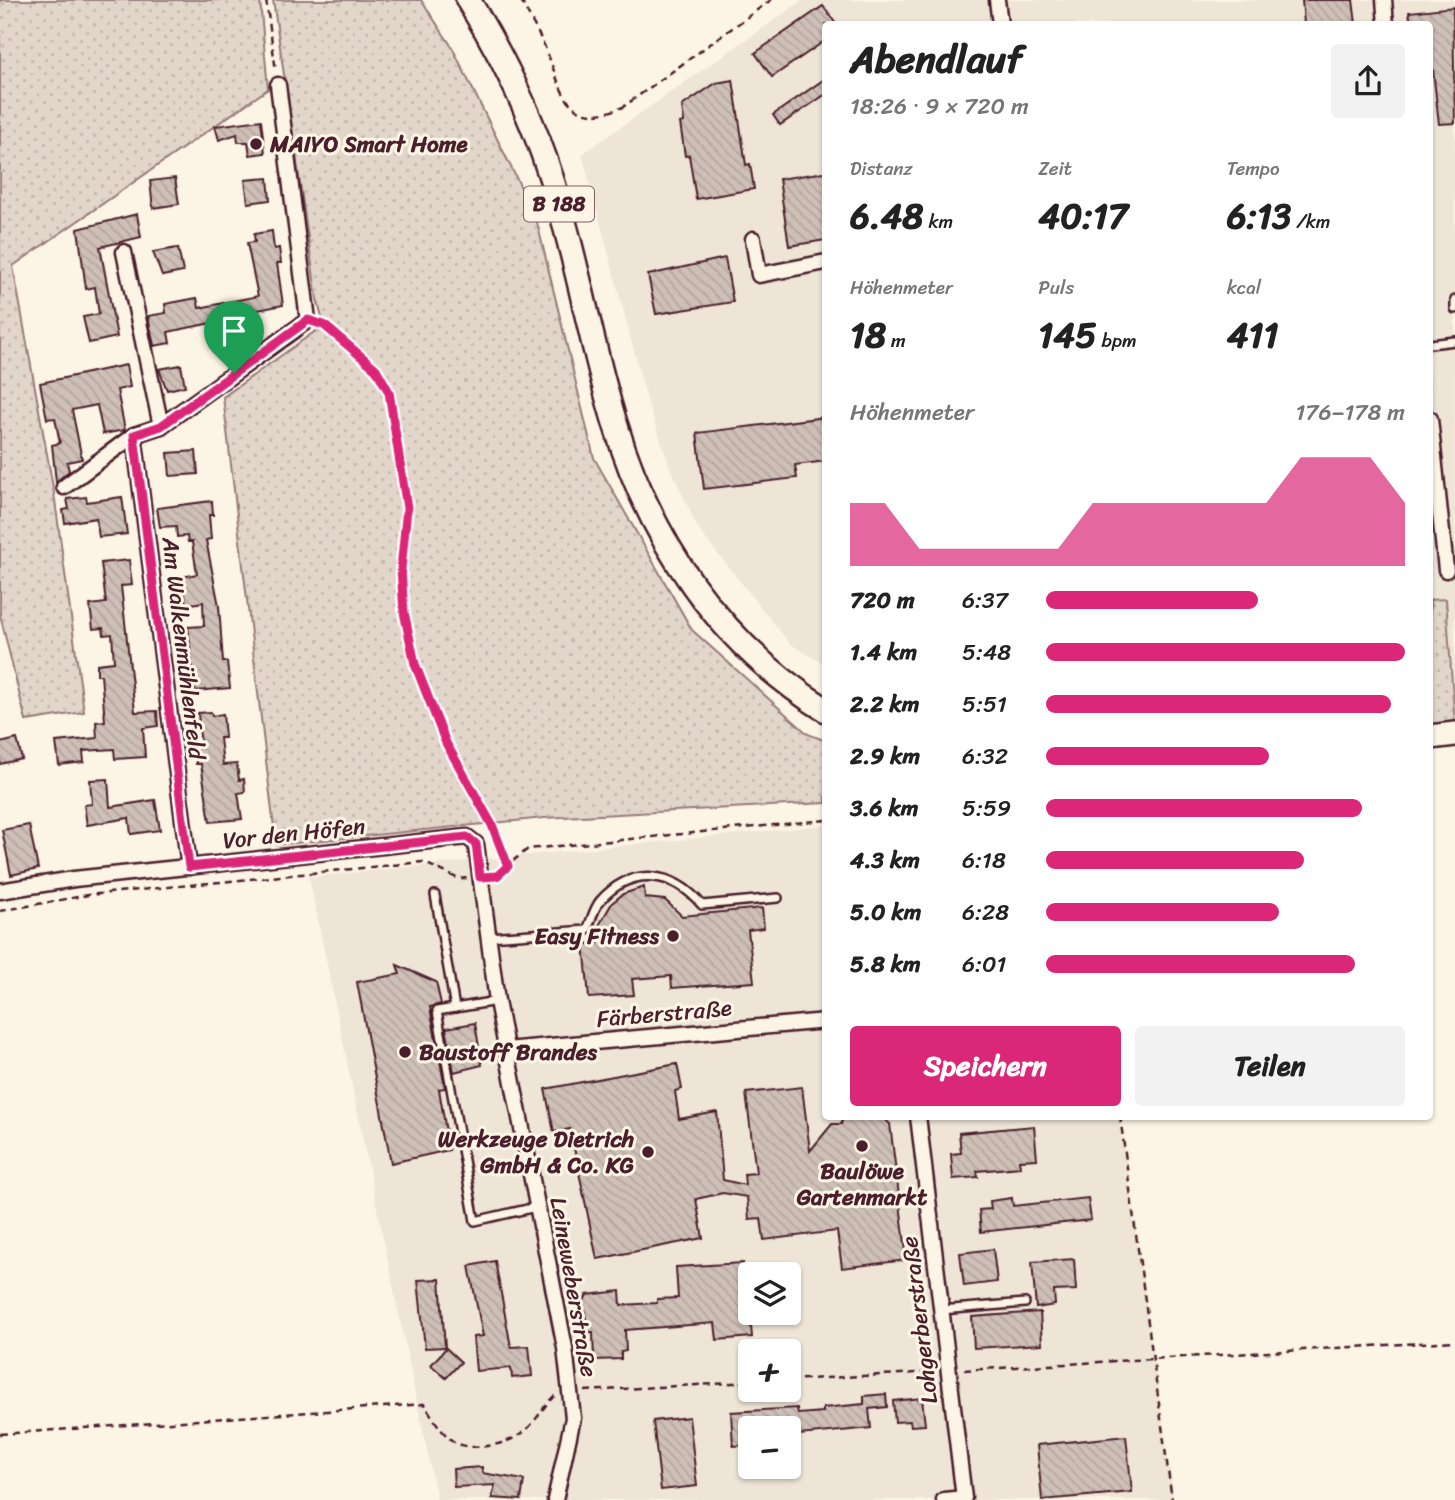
<!DOCTYPE html>
<html lang="de">
<head>
<meta charset="utf-8">
<style>
	body { margin:0; font-family:Sriracha,sans-serif; background:#f2f2f2; color:#222; height:100vh; display:flex; flex-direction:column; font-size:26px; white-space:nowrap }
	* { box-sizing:border-box; margin:0 }
	p { font-size:23px; color:#767676 }
	.icon { flex:none; width:38px; height:38px; fill:none; stroke:currentColor; stroke-width:2; stroke-linecap:round; stroke-linejoin:round }
	.map { position:relative; flex:1; overflow:hidden }
	.side { position:absolute; left:822px; top:21px; width:611px; height:1099px; display:flex; flex-direction:column; background:#fff; border-radius:7px; box-shadow:0 2px 5px #0004 }
	.side>* { flex:none }
	.fabs { position:absolute; left:738px; top:1262px; display:grid; gap:14px }
	.fabs a { display:grid; place-items:center; width:63px; height:63px; border-radius:7px; background:#fff; box-shadow:0 2px 5px #0004; font-size:35px }
	.pin { position:absolute; display:grid; place-items:center; width:60px; height:60px; color:#fff; margin:-72px -30px; border-radius:50% 50% 50% 0; rotate:-45deg; box-shadow:0 0 7px #0007 }
	.pin .icon { rotate:45deg }
	.round { display:grid; place-items:center; flex:none; width:74px; height:74px; border-radius:7px; background:#f2f2f2 }
	.headline { display:flex; align-items:center; justify-content:space-between; height:119px; padding:0 28px }
	h1 { font-size:38px; font-weight:700; line-height:52px }
	.stats { display:grid; grid-template-columns:repeat(3,1fr); gap:10px; height:119px; padding:7px 28px }
	.stats div { display:grid; align-content:center }
	.stats b { font-size:35px; font-weight:700 }
	.stats small { font-size:19px; font-weight:400 }
	.stats p { font-size:19px }
	.chart { height:196px; padding:14px 28px }
	.chart p { display:flex; justify-content:space-between }
	.chart svg { width:100%; height:126px; margin-top:7px; fill:#db2777; opacity:.7 }
	.action { display:flex; gap:14px; margin-top:auto; padding:14px 28px }
	.action a { flex:1; height:80px; border-radius:7px; background:#db2777; color:#fff; font-size:28px; font-weight:700; line-height:80px; text-align:center }
	.action a+a { background:#f2f2f2; color:#222 }
	ul { padding:0 28px; list-style:none; font-size:23px }
	li { display:grid; grid-template-columns:112px 84px 1fr; align-items:center; height:52px }
	li i { height:18px; border-radius:9px; background:#db2777 }
	.map>svg:first-child { display:block }
	.built { fill:#eee5d7; fill-rule:evenodd }
	.grass { fill:url(#grass-dots); stroke:#967a7a; stroke-width:2 }
	.building { fill:url(#building-back-hatch); stroke:#4a1f2b; stroke-width:2 }
	.lines { fill:none; stroke-linecap:round; stroke-linejoin:round }
	.lane-casing { stroke:#4a1f2b; stroke-width:12 }
	.street-casing { stroke:#4a1f2b; stroke-width:19 }
	.primary-casing { stroke:#4a1f2b; stroke-width:28 }
	.path { stroke:#4a1f2b; stroke-width:2.5; stroke-dasharray:7 5; stroke-linecap:butt }
	.lane { stroke:#fcf5e5; stroke-width:7 }
	.street { stroke:#fcf5e5; stroke-width:14 }
	.primary { stroke:#fcf5e5; stroke-width:23 }
	.route-casing { stroke:#fff; stroke-width:14 }
	.route { stroke:#db2777; stroke-width:9 }
	.poi-dot { fill:#4a1f2b; stroke:#fcf5e5; stroke-width:2.5 }
	.labels { text-anchor:middle; stroke-width:6; stroke-linejoin:round; paint-order:stroke }
	.shield { fill:#fcf5e5; stroke:#7f5f63; stroke-width:2 }
	.shield-label { font-size:21px; font-weight:bold; fill:#4a1f2b }
	.poi-label { font-size:23px; font-weight:bold; fill:#4a1f2b; stroke:#fcf5e5; text-anchor:start }
	.street-label { font-size:23px; fill:#4a1f2b; stroke:#fcf5e5 }
</style>
</head>
<body>
<div class="map">
<svg width="1455" height="1500" viewBox="0 0 1455 1500">
	<defs>
		<pattern id="grass-dots" width="8" height="8" patternUnits="userSpaceOnUse" patternTransform="scale(1.75)"><rect width="8" height="8" fill="#e2d5ca"/><path d="M2 2h.1M6 6h.1" fill="none" stroke="#c3b6ae" stroke-width="1.8" stroke-linecap="round"/></pattern>
		<pattern id="building-back-hatch" width="6" height="6" patternUnits="userSpaceOnUse" patternTransform="scale(1.75)"><rect width="6" height="6" fill="#cfc0b7"/><path d="M-1 5l2 2M0 0l6 6M5-1l2 2" fill="none" stroke="#b3a59e"/></pattern>
	</defs>
	<rect width="100%" height="100%" fill="#fcf5e5"/>
	<filter id="ink" filterUnits="userSpaceOnUse"><feTurbulence type="fractalNoise" baseFrequency=".0143" numOctaves="2"/><feDisplacementMap in="SourceGraphic" scale="14" xChannelSelector="R" yChannelSelector="G"/><feConvolveMatrix kernelMatrix="1 2 1 2 8 2 1 2 1" color-interpolation-filters="sRGB"/></filter>
	<g filter="url(#ink)">
		<!-- built -->
		<g class="built">
			<polygon points="803,0 1455,0 1455,691 1446,599 1430,600 1430,546 1435,540 1430,493 1430,24 826,24 826,665 790,644 698,529 670,467 648,404 582,154"/>
			<path d="M 826,825 L 826,1116 L 1120,1117 L 1174,1500 L 437,1500 L 309,877 ZM 751,1274 L 789,1274 L 789,1312 L 751,1312 ZM 751,1351 L 789,1351 L 789,1390 L 751,1390 ZM 751,1428 L 789,1428 L 789,1466 L 751,1466 Z"/>
		</g>
		<!-- grass -->
		<g class="grass">
			<polygon points="0,0 260,0 268,89 13,266 54,493 84,712 26,721 0,615"/>
			<polygon points="273,0 421,0 452,47 536,218 594,458 692,630 808,734 826,741 826,803 544,818 276,845 223,397 324,325 317,299"/>
			<polygon points="1446,599 1455,725 1430,726 1430,600"/>
		</g>
		<!-- building -->
		<g class="building">
			<polygon points="1302,0 1353,0 1356,24 1304,24"/>
			<polygon points="823,6 836,24 826,24 826,40 772,77 755,53"/>
			<polygon points="1453,7 1455,123 1439,124 1433,70 1430,70 1430,24 1411,24 1409,12"/>
			<polygon points="826,78 826,94 780,125 773,115"/>
			<polygon points="733,80 746,165 750,164 754,189 696,199 689,155 685,156 680,123 684,122 682,106 716,83"/>
			<polygon points="261,120 265,153 250,155 248,142 238,142 237,134 219,140 215,126"/>
			<polygon points="826,172 826,240 789,246 779,179"/>
			<polygon points="175,178 179,204 153,208 150,181"/>
			<polygon points="268,178 270,200 248,203 245,180"/>
			<polygon points="137,214 141,237 100,247 117,337 89,343 83,317 99,314 95,287 86,289 78,229"/>
			<polygon points="272,231 274,249 279,248 281,263 277,263 283,305 248,312 249,315 236,318 242,349 222,352 216,322 168,332 170,343 154,346 148,316 166,313 165,304 197,298 199,308 258,296 247,243 255,242 254,234"/>
			<polygon points="178,248 183,272 162,276 153,252"/>
			<polygon points="725,258 733,302 656,314 648,275"/>
			<polygon points="126,365 130,387 117,390 125,430 103,434 97,405 72,410 82,459 67,462 69,471 56,482 52,445 60,443 55,418 47,419 40,383"/>
			<polygon points="181,365 185,386 167,390 159,369"/>
			<polygon points="826,417 826,461 795,465 797,478 704,489 697,433"/>
			<polygon points="196,451 198,474 170,476 168,453"/>
			<polygon points="86,497 87,502 122,497 127,534 99,537 96,518 65,523 63,510 69,509 67,499"/>
			<polygon points="212,501 213,515 209,515 211,539 206,540 219,606 223,662 227,662 230,688 195,691 188,627 204,626 203,602 186,605 182,577 197,574 192,542 188,542 187,536 177,537 176,526 160,527 157,508"/>
			<polygon points="129,560 132,585 121,586 135,712 157,711 158,726 143,728 145,757 115,759 114,749 83,751 84,762 59,765 56,742 97,738 96,722 105,721 101,675 97,675 97,664 114,662 112,634 104,635 103,628 93,629 90,605 106,603 101,563"/>
			<polygon points="211,712 212,716 223,714 225,738 220,738 223,765 237,764 239,780 244,779 245,792 238,793 242,819 210,822 201,764 196,764 195,749 201,748 198,713"/>
			<polygon points="17,739 22,759 0,764 0,743"/>
			<polygon points="108,779 110,807 155,800 160,830 131,834 129,818 87,825 84,805 92,804 90,780"/>
			<polygon points="29,825 38,869 11,875 2,830"/>
			<polygon points="644,887 645,898 665,900 682,916 762,908 764,928 748,930 754,982 672,988 671,976 632,979 634,995 589,998 584,944 598,943 597,929 612,903 623,894"/>
			<polygon points="397,965 436,982 441,1004 430,1007 445,1088 439,1089 449,1150 391,1163 357,982 400,974"/>
			<polygon points="475,1023 482,1065 454,1072 446,1028"/>
			<polygon points="677,1064 682,1089 675,1091 679,1119 717,1112 723,1180 745,1185 744,1174 756,1173 746,1093 802,1087 810,1151 832,1124 841,1124 844,1116 883,1118 890,1124 907,1260 842,1268 837,1231 764,1240 761,1218 749,1219 747,1197 723,1193 696,1199 703,1238 597,1259 570,1129 554,1132 545,1089"/>
			<polygon points="1034,1126 1037,1159 1019,1160 1020,1167 977,1171 978,1177 953,1179 951,1154 961,1153 959,1133"/>
			<polygon points="1012,1198 1013,1206 1088,1198 1091,1220 981,1232 979,1210 991,1209 990,1201"/>
			<polygon points="993,1249 997,1282 964,1286 960,1253"/>
			<polygon points="1074,1259 1076,1290 1054,1291 1055,1305 1036,1308 1032,1262"/>
			<polygon points="495,1261 511,1347 529,1346 532,1376 512,1378 511,1368 476,1371 473,1337 483,1336 469,1266"/>
			<polygon points="743,1263 744,1294 748,1294 752,1337 717,1340 715,1323 625,1330 626,1351 621,1352 621,1359 594,1360 593,1332 588,1332 583,1302 587,1295 620,1291 621,1305 657,1303 657,1299 678,1298 676,1267"/>
			<polygon points="440,1279 445,1347 425,1348 418,1280"/>
			<polygon points="1040,1312 1042,1344 974,1348 972,1317"/>
			<polygon points="446,1348 461,1362 446,1378 431,1365"/>
			<polygon points="886,1394 887,1407 869,1409 871,1428 789,1436 789,1428 751,1428 751,1445 733,1446 731,1412 797,1408 798,1414 823,1412 823,1408 864,1404 864,1396"/>
			<polygon points="922,1398 925,1425 911,1426 910,1421 895,1422 893,1401"/>
			<polygon points="689,1417 697,1486 661,1490 653,1421"/>
			<polygon points="1126,1436 1132,1492 1042,1500 1037,1445"/>
			<polygon points="482,1467 482,1473 524,1480 521,1500 492,1498 495,1485 454,1487 453,1469"/>
		</g>
		<g class="lines">
			<!-- lane casing -->
			<g class="lane-casing">
				<g id="lane">
					<polyline points="1455,300 1455,309"/>
					<polyline points="1430,344 1455,341"/>
					<polyline points="435,895 455,1008"/>
					<path d="M 488,937 L 587,930 C 591,921 594,908 600,901 C 632,865 673,871 702,905 L 778,898"/>
					<polyline points="497,1001 437,1011 475,1221 536,1207"/>
					<polyline points="941,1310 1025,1303"/>
				</g>
			</g>
			<!-- street casing -->
			<g class="street-casing">
				<g id="street">
					<polyline points="997,0 1000,24"/>
					<polyline points="1384,0 1386,24"/>
					<polyline points="753,239 759,275 826,262"/>
					<polyline points="124,252 161,426"/>
					<polyline points="1430,419 1446,570"/>
					<polyline points="64,487 134,435"/>
					<polyline points="189,867 134,435 161,426 308,320 278,85"/>
					<polyline points="0,891 74,879 467,837 476,844 497,1001 565,1348 573,1418 555,1500"/>
					<polyline points="506,1050 826,1021"/>
					<polyline points="918,1116 964,1498 944,1500"/>
				</g>
			</g>
			<!-- primary casing -->
			<g class="primary-casing">
				<g id="primary">
					<path d="M 468,0 C 502,55 531,115 551,177 C 577,257 590,342 615,423 C 650,540 720,645 826,710"/>
					<polyline points="1430,737 1455,734"/>
				</g>
			</g>
			<!-- path -->
			<g class="path">
				<polyline points="266,0 276,71"/>
				<path d="M 521,0 C 528,15 537,30 544,45 C 562,85 563,132 623,107 L 771,0"/>
				<polyline points="321,324 376,369 389,392 407,508 401,569 404,613 414,664 446,743 492,825 508,866"/>
				<polyline points="494,876 528,849 826,820"/>
				<polyline points="0,911 88,895 423,862 459,879 467,878"/>
				<polyline points="1120,1116 1172,1500"/>
				<polyline points="964,1370 1455,1341"/>
				<polyline points="789,1380 936,1372"/>
				<polyline points="585,1391 751,1382"/>
				<path d="M 0,1434 L 424,1404 C 433,1417 442,1435 456,1443 C 475,1452 510,1444 525,1431 C 537,1421 545,1402 557,1394"/>
			</g>
			<!-- lane -->
			<use href="#lane" class="lane"/>
			<!-- street -->
			<use href="#street" class="street"/>
			<!-- primary -->
			<use href="#primary" class="primary"/>
		</g>
	</g>
	<g class="lines" filter="url(#ink)">
		<!-- route casing -->
		<g class="route-casing">
			<polygon id="route" points="308,320 324,325 376,369 389,392 407,508 401,569 404,612 415,664 446,743 492,825 508,866 497,876 480,877 476,844 467,837 189,867 134,435 161,426"/>
		</g>
		<!-- route -->
		<use href="#route" class="route"/>
	</g>
	<!-- markers -->
	<g class="poi-dot">
		<circle cx="256" cy="144" r="7"/>
		<circle cx="673" cy="936" r="7"/>
		<circle cx="405" cy="1052" r="7"/>
		<circle cx="862" cy="1146" r="7"/>
		<circle cx="648" cy="1152" r="7"/>
	</g>
	<g class="labels">
		<!-- shield labels -->
		<rect class="shield" x="524" y="186.5" width="70" height="35" rx="5"/>
		<g class="shield-label">
			<text x="559" y="211">B 188</text>
		</g>
		<!-- poi labels -->
		<g class="poi-label">
			<text x="270" y="152">MAIYO Smart Home</text>
			<text x="659" y="944" text-anchor="end">Easy Fitness</text>
			<text x="419" y="1060">Baustoff Brandes</text>
			<text x="634" y="1147" text-anchor="end">Werkzeuge Dietrich<tspan x="634" dy="26">GmbH &amp; Co. KG</tspan></text>
			<text x="862" y="1179" text-anchor="middle">Baulöwe<tspan x="862" dy="26">Gartenmarkt</tspan></text>
		</g>
		<!-- street labels -->
		<g class="street-label">
			<text transform="translate(184 648) rotate(83)" y="8">Am Walkenmühlenfeld</text>
			<text transform="translate(294 833) rotate(-6)" y="8">Vor den Höfen</text>
			<text transform="translate(664 1013) rotate(-5)" y="8">Färberstraße</text>
			<text transform="translate(574 1287) rotate(80)" y="8">Leineweberstraße</text>
			<text transform="translate(919 1320) rotate(-97)" y="8">Lohgerberstraße</text>
		</g>
	</g>
</svg>
<div class="fabs">
<a><svg class="icon" aria-label="layers" viewBox="0 0 24 24"><path d="M12 4l9 5-9 5-9-5zM3 14l9 5 9-5"/></svg></a>
<a>+</a>
<a>−</a>
</div>
<div class="pin" style="left:234px;top:373px;background:#1e9e55"><svg class="icon" aria-label="arrive" viewBox="0 0 24 24"><path d="M6 21V4h12l-3 4 3 4H6"/></svg></div>
<section class="side">
<div class="headline"><div><h1>Abendlauf</h1><p>18:26 · 9 × 720 m</p></div><a class="round"><svg class="icon" aria-label="share" viewBox="0 0 24 24"><path d="M12 15V3M7 8l5-5 5 5M5 13v7h14v-7"/></svg></a></div>
<div class="stats">
<div><p>Distanz</p><b>6.48<small> km</small></b></div>
<div><p>Zeit</p><b>40:17</b></div>
<div><p>Tempo</p><b>6:13<small> /km</small></b></div>
</div>
<div class="stats">
<div><p>Höhenmeter</p><b>18<small> m</small></b></div>
<div><p>Puls</p><b>145<small> bpm</small></b></div>
<div><p>kcal</p><b>411</b></div>
</div>
<div class="chart"><p><span>Höhenmeter</span>176–178 m</p>
<svg viewBox="0 0 160 44" preserveAspectRatio="none"><path d="M0 44V22L10 22L20 38L30 38L40 38L50 38L60 38L70 22L80 22L90 22L100 22L110 22L120 22L130 6L140 6L150 6L160 22V44z"/></svg>
</div>
<ul>
<li><b>720 m</b>6:37<i style="width:59%"></i></li>
<li><b>1.4 km</b>5:48<i style="width:100%"></i></li>
<li><b>2.2 km</b>5:51<i style="width:96%"></i></li>
<li><b>2.9 km</b>6:32<i style="width:62%"></i></li>
<li><b>3.6 km</b>5:59<i style="width:88%"></i></li>
<li><b>4.3 km</b>6:18<i style="width:72%"></i></li>
<li><b>5.0 km</b>6:28<i style="width:65%"></i></li>
<li><b>5.8 km</b>6:01<i style="width:86%"></i></li>
</ul>
<div class="action"><a>Speichern</a><a>Teilen</a></div>
</section>
</div>
</body>
</html>
